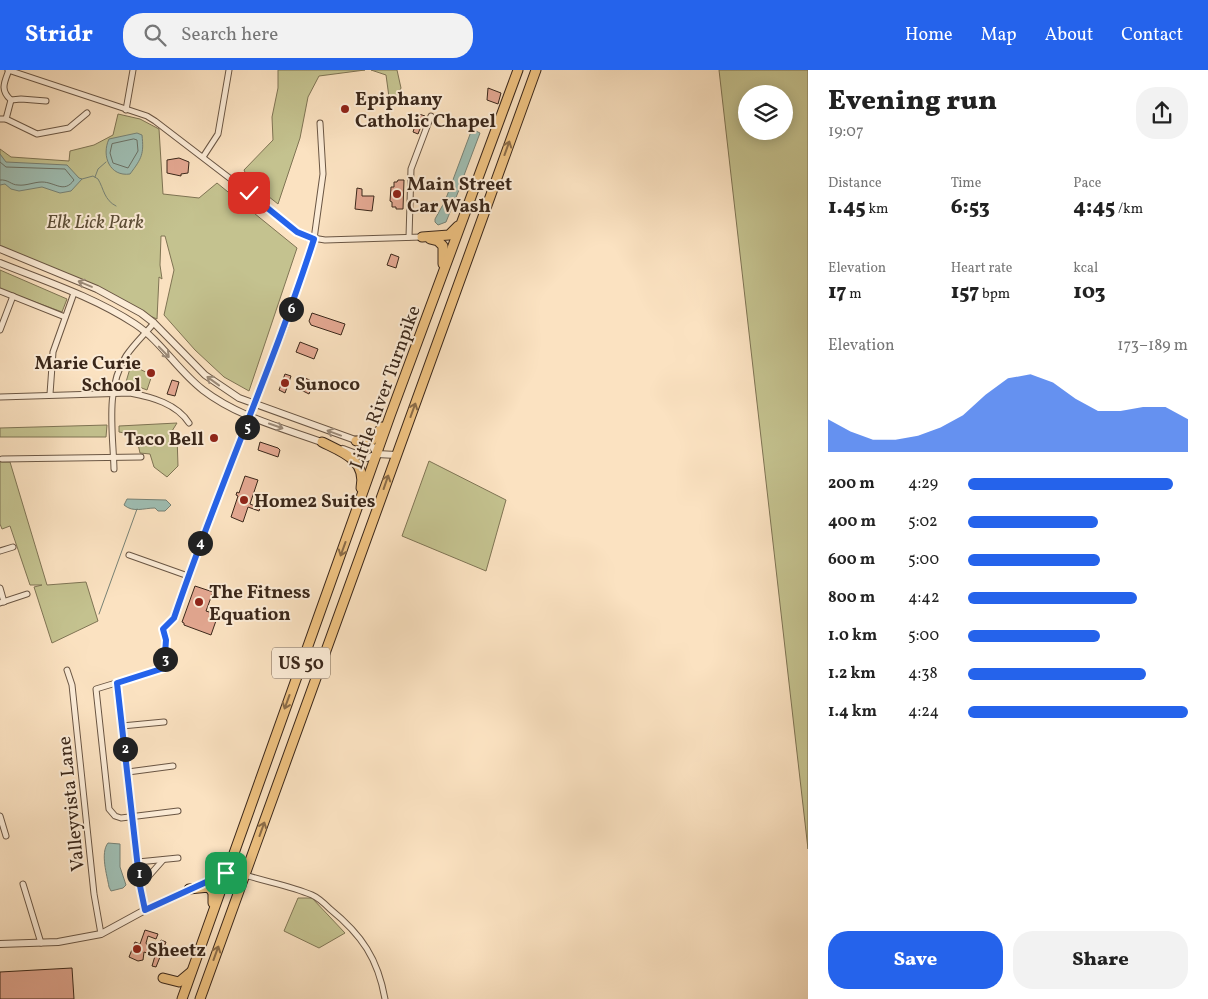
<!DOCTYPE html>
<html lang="en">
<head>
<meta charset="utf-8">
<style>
	body { margin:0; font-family:Vollkorn,serif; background:#f2f2f2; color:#222; height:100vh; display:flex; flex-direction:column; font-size:19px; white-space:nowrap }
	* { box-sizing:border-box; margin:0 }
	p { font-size:16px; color:#767676 }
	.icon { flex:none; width:28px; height:28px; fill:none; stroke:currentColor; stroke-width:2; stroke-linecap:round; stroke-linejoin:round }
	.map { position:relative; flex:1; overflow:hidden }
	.panel { display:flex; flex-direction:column; background:#fff; width:400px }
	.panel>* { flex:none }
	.tools { position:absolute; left:738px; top:15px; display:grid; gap:10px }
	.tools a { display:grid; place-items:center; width:55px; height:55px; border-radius:50%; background:#fff; box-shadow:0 2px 12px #0003; font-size:25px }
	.pin { position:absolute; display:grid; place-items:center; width:42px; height:42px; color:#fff; margin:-21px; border-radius:10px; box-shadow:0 2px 8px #0006 }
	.km { position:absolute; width:25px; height:25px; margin:-12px; border-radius:50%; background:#222; color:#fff; font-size:14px; line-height:25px; text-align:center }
	.round { display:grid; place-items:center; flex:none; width:52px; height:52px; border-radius:20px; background:#f2f2f2 }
	.overview { display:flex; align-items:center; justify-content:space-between; height:85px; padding:0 20px }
	h1 { font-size:28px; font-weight:800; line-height:38px }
	.stats { display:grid; grid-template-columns:repeat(3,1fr); gap:8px; height:85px; padding:5px 20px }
	.stats div { display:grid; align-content:center }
	.stats b { font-size:21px; font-weight:800 }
	.stats small { font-size:14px; font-weight:400 }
	.stats p { font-size:14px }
	.chart { height:140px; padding:10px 20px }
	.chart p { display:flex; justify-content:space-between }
	.chart svg { width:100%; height:90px; margin-top:5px; fill:#2563eb; opacity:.7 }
	.primary-button { display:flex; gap:10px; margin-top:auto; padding:10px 20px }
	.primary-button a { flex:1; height:58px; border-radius:20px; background:#2563eb; color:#fff; font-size:20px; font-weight:800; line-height:58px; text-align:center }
	.primary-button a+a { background:#f2f2f2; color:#222 }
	ul { padding:0 20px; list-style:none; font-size:16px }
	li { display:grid; grid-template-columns:80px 60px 1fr; align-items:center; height:38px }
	li i { height:12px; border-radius:6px; background:#2563eb }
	header { display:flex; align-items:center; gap:30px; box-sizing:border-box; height:70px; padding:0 25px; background:#2563eb; color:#fff }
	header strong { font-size:24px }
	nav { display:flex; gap:28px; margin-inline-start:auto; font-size:18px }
	.search { width:350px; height:45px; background:#f2f2f2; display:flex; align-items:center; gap:12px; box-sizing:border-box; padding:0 18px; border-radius:20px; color:#767676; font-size:19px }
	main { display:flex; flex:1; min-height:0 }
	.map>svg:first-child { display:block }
	.green { fill:#c4c28f; stroke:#7f7454; fill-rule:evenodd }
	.water { fill:#9fbeb3; stroke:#778276 }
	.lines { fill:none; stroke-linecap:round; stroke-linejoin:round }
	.shore { stroke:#6c7266; stroke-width:1 }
	.stream { stroke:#778276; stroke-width:1 }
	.building { fill:#e4a892; stroke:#3a271a }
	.minor-casing { stroke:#6a5644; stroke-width:7 }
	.tertiary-casing { stroke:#6a5644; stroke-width:8 }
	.trunk-casing { stroke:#3a271a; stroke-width:11 }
	.minor { stroke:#fcecd7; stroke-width:5 }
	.tertiary { stroke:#fcecd7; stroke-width:6 }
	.trunk { stroke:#eec180; stroke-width:9 }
	.oneway { stroke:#8b6c48 }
	.oneway2 { stroke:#9b8a78 }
	.route-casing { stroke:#fff; stroke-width:10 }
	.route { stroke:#2563eb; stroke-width:6 }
	.poi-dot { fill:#8f2418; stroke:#fcecd7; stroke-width:2 }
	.labels { text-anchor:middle; stroke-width:4; stroke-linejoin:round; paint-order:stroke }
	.shield { fill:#fcecd7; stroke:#746253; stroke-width:1 }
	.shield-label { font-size:18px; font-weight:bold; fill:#3a271a }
	.poi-label { font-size:19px; font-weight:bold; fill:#3a271a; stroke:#fcecd7; text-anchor:start }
	.park-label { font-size:19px; font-style:italic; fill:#5c4e37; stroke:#fcecd7 }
	.street-label { font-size:19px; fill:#3a271a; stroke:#fcecd7 }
</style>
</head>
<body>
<header>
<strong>Stridr</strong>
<div class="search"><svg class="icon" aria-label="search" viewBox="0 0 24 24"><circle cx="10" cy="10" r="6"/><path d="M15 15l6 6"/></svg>Search here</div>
<nav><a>Home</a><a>Map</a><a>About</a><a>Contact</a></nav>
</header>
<main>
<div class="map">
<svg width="808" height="929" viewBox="0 0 808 929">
	<rect width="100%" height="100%" fill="#fbe2c1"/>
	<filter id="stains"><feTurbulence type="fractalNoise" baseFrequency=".004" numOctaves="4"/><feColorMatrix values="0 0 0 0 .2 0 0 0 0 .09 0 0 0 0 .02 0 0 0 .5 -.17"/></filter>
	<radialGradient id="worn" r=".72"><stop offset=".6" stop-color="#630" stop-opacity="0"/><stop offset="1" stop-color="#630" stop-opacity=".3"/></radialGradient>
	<!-- green -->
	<g class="green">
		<polygon points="278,0 365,0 319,6 308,27 300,68 278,134 249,111 244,100 273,70 272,47 278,18"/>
		<polygon points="371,0 397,0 401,18 396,28 389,27 386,5"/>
		<path d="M 719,0 L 808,0 L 808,779 ZM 746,24 L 784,24 L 784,61 L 746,61 Z"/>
		<polygon points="118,44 140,49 159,59 163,124 199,128 217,113 297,178 249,321 224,307 195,280 164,245 174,200 165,166 161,166 160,195 162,209 159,207 157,249 0,180 0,79 11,87 69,91 70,81 94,75 113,65"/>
		<polygon points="0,200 67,229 62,242 0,219"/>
		<polygon points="131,295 152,305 147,320 126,312"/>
		<polygon points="177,353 172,361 177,366 178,396 167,407 154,397 150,384 140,383 136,365 119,362 119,356"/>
		<polygon points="107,355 106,367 0,367 0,358"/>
		<polygon points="429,391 506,430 486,501 402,466"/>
		<polygon points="0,392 10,392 47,515 86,512 98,551 52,573 34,517 42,515 30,515 10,456 2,459 0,454"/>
		<polygon points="298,828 312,828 345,863 319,878 284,861"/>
	</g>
	<!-- water -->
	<g class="water">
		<polygon points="472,59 480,63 463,108 464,110 463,115 461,115 446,152 438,155 435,152 435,149 445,131"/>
		<path d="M 137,63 L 142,65 C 144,84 142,88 130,104 C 110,107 101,86 109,69 Z"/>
		<polygon points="0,84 6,92 67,95 79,108 82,109 71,121 60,123 42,117 19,121 11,119 5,114 0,115"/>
		<path d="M 127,429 L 166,430 L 171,435 L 165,441 L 158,441 L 155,438 C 144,438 133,443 124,435 Z"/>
		<path d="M 108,773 L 120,774 L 120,797 L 126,815 L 123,818 L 111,821 L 109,817 C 107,805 100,783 108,773 Z"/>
	</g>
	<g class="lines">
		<!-- shore -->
		<g class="shore">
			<polygon points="134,69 137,70 138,81 128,98 113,93 110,83 112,74"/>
			<path d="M 0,92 L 6,97 L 65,99 L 74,110 C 64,124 55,112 42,112 C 34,112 26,116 18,115 C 11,115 8,109 0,110"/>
		</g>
		<!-- stream -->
		<g class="stream">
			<polyline points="95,107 98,99 106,92"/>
			<path d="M 82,109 L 93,106 L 98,109 C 104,119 104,130 116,136"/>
			<polyline points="99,544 137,439"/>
		</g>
	</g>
	<!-- building -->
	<g class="building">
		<polygon points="488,18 501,23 498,34 487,30"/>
		<polygon points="419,44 425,46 418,64 413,62"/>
		<polygon points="179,88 189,92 188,103 181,104 181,106 167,103 167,90"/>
		<polygon points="398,110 404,110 403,139 396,139 396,137 392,137 392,132 390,131 391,117 394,117 394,112 397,112"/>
		<polygon points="357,118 362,119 362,126 374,126 372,141 355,139"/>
		<polygon points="391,184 399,187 396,198 387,195"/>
		<polygon points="312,243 345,254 341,265 311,255 309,251"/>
		<polygon points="300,272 318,279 314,289 296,282"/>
		<polygon points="285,304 291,306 285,323 279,320"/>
		<polygon points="302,307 310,310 312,316 309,324 301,320 299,315"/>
		<polygon points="172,310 179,312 175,326 167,324"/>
		<polygon points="260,372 278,378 280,380 278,387 258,380"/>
		<polygon points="245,406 258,410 250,434 260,438 259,441 248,437 243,452 231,447 238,426 236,425 237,422 239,423"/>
		<polygon points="195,516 213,522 206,541 218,545 211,565 184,555 184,553 182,552"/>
		<polygon points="145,860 158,864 156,869 148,866 146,873 149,879 157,882 161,870 166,872 156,897 152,896 155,886 144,882 143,890 138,891 129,887 135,872 140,874"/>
		<polygon points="72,898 74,929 0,929 0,902"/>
	</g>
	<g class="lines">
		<!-- minor casing -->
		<g class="minor-casing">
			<g id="minor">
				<polyline points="8,0 147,46 155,51 249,123 297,162 307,167 325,170 422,167"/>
				<polyline points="11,30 21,29 46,31"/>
				<polyline points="126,40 133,0"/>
				<polyline points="0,49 6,49 37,64 69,58 87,43"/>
				<path d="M 6,49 L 11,30 C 0,20 4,13 9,0"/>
				<polyline points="203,87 218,64 229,0"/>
				<polyline points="409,167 411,99 431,46"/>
				<polyline points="0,221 65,247"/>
				<polyline points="0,260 13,226"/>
				<polyline points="50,324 53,282 74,223"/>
				<path d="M 0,327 L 130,323 C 152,327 177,334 189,353"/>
				<polyline points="2,389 141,387"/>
				<path d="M 114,399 C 113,362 105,319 126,286 C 134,274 145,264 154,253"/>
				<polyline points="0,481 13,477"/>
				<polyline points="129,485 188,506"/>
				<polyline points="0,518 4,532"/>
				<polyline points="0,533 27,524"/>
				<polyline points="67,600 72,615 94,824 101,864"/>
				<polyline points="117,613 140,816 145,840"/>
				<polyline points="122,656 164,652"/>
				<polyline points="128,702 173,696"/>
				<polyline points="178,741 121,748 115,746 109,739 96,619 162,599 164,597 166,570 163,559 173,548 207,455 286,254 314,169 323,104 320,53"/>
				<polyline points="0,746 6,766"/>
				<polyline points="138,792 178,788"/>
				<path d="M 245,805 C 267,812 291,816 312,825 C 319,828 325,834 330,839 C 362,865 378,889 385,929"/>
				<polyline points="23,814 41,873"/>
				<polyline points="140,816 163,790"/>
			</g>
		</g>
		<!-- tertiary casing -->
		<g class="tertiary-casing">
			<g id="tertiary">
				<polyline points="0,179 97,219 141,243 154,253 205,305 239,328 372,376 377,384"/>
				<path d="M 0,193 C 45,211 94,227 135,254 C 161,271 178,301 203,320 C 238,347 283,358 324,373"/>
				<polyline points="343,379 367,388 377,384 396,385"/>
				<polyline points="0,874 58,872 101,864 145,840 220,805 226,803 245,805"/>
			</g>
		</g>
		<!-- trunk casing -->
		<g class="trunk-casing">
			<g id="trunk">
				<polyline points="422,167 449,165 458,156"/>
				<polyline points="430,169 438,171 443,176 443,194"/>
				<polyline points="356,371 372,370 382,357"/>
				<path d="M 322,372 C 342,382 367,390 361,418"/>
				<polyline points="189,819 209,817 213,823 213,833"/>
				<polyline points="163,908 179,912 191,902"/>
				<polyline points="182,929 390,346 518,0"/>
				<polyline points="200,929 536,0"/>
			</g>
		</g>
		<!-- minor -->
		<use href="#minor" class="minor"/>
		<!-- tertiary -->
		<use href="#tertiary" class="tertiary"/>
		<!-- trunk -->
		<use href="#trunk" class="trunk"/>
	</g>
	<!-- one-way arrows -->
	<defs><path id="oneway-shaft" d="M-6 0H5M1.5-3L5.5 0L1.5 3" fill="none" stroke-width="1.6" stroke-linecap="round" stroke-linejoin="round" transform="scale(1.25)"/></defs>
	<g class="oneway">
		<use href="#oneway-shaft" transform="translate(507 78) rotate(-70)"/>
		<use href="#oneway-shaft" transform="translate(413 340) rotate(-70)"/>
		<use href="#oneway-shaft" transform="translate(386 412) rotate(-71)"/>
		<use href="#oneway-shaft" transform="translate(343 479) rotate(110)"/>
		<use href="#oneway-shaft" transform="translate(287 632) rotate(110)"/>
		<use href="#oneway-shaft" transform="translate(262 759) rotate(-70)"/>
		<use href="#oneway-shaft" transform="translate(216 883) rotate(-70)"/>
	</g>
	<g class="oneway2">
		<use href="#oneway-shaft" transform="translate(85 214) rotate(-157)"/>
		<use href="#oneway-shaft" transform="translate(164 282) rotate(46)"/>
		<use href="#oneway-shaft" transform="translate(213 311) rotate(-144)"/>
		<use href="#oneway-shaft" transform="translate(276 356) rotate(19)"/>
		<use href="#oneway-shaft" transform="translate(334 363) rotate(-160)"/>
	</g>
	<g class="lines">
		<!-- route casing -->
		<g class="route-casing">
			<path id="route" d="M 226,803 L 145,840 L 140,816 L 117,613 L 164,598 L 166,570 L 163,559 L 174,548 C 217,420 273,297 314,169 L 297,162 L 249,123"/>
		</g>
		<!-- route -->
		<use href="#route" class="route"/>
	</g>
	<!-- markers -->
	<g class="poi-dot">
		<circle cx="345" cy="39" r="5"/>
		<circle cx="397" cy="124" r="5"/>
		<circle cx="151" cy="303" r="5"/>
		<circle cx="285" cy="313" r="5"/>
		<circle cx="214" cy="368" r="5"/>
		<circle cx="244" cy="430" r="5"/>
		<circle cx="199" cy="532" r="5"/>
		<circle cx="137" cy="879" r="5"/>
	</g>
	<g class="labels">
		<!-- shield labels -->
		<rect class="shield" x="272" y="577.5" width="58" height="31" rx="4"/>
		<g class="shield-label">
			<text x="301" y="599">US 50</text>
		</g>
		<!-- poi labels -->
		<g class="poi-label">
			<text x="355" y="35">Epiphany<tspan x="355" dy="22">Catholic Chapel</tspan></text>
			<text x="407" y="120">Main Street<tspan x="407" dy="22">Car Wash</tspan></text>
			<text x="141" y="299" text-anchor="end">Marie Curie<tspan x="141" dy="22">School</tspan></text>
			<text x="295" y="320">Sunoco</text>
			<text x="204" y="375" text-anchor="end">Taco Bell</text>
			<text x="254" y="437">Home2 Suites</text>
			<text x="209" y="528">The Fitness<tspan x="209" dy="22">Equation</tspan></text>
			<text x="147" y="886">Sheetz</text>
		</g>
		<!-- park labels -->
		<g class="park-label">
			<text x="95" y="158">Elk Lick Park</text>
		</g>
		<!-- street labels -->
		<g class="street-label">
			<text transform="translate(384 317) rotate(-70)" y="7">Little River Turnpike</text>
			<text transform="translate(70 734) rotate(-96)" y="7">Valleyvista Lane</text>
		</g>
	</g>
	<rect width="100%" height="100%" filter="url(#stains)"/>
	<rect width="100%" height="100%" fill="url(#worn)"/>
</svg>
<div class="tools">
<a><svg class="icon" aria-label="layers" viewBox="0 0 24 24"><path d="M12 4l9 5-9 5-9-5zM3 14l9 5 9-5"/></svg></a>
</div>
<div class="pin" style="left:226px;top:803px;background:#1e9e55"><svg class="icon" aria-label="arrive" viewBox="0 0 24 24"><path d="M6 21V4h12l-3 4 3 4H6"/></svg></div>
<div class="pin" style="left:249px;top:123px;background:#d93025"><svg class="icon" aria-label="check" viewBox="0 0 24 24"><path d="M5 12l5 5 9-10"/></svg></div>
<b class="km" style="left:139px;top:804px">1</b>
<b class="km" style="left:125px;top:679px">2</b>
<b class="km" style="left:165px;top:589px">3</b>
<b class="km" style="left:200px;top:473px">4</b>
<b class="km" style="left:247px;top:357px">5</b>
<b class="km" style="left:291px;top:239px">6</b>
</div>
<section class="panel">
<div class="overview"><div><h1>Evening run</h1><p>19:07</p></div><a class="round"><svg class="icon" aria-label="share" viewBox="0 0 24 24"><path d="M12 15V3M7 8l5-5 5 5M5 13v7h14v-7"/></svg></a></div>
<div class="stats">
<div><p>Distance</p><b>1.45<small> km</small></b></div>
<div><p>Time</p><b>6:53</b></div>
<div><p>Pace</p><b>4:45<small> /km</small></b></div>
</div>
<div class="stats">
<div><p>Elevation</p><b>17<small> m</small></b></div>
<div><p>Heart rate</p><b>157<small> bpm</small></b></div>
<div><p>kcal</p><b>103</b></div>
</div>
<div class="chart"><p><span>Elevation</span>173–189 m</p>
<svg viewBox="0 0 160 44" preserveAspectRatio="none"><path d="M0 44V28L10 34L20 38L30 38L40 36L50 32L60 26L70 16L80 8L90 6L100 10L110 18L120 24L130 24L140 22L150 22L160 28V44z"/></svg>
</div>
<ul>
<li><b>200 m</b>4:29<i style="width:93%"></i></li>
<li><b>400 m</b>5:02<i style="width:59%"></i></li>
<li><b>600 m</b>5:00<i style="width:60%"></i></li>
<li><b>800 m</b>4:42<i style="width:77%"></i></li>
<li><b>1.0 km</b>5:00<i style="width:60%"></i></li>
<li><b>1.2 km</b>4:38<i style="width:81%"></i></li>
<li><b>1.4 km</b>4:24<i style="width:100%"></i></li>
</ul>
<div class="primary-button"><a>Save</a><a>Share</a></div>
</section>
</main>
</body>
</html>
